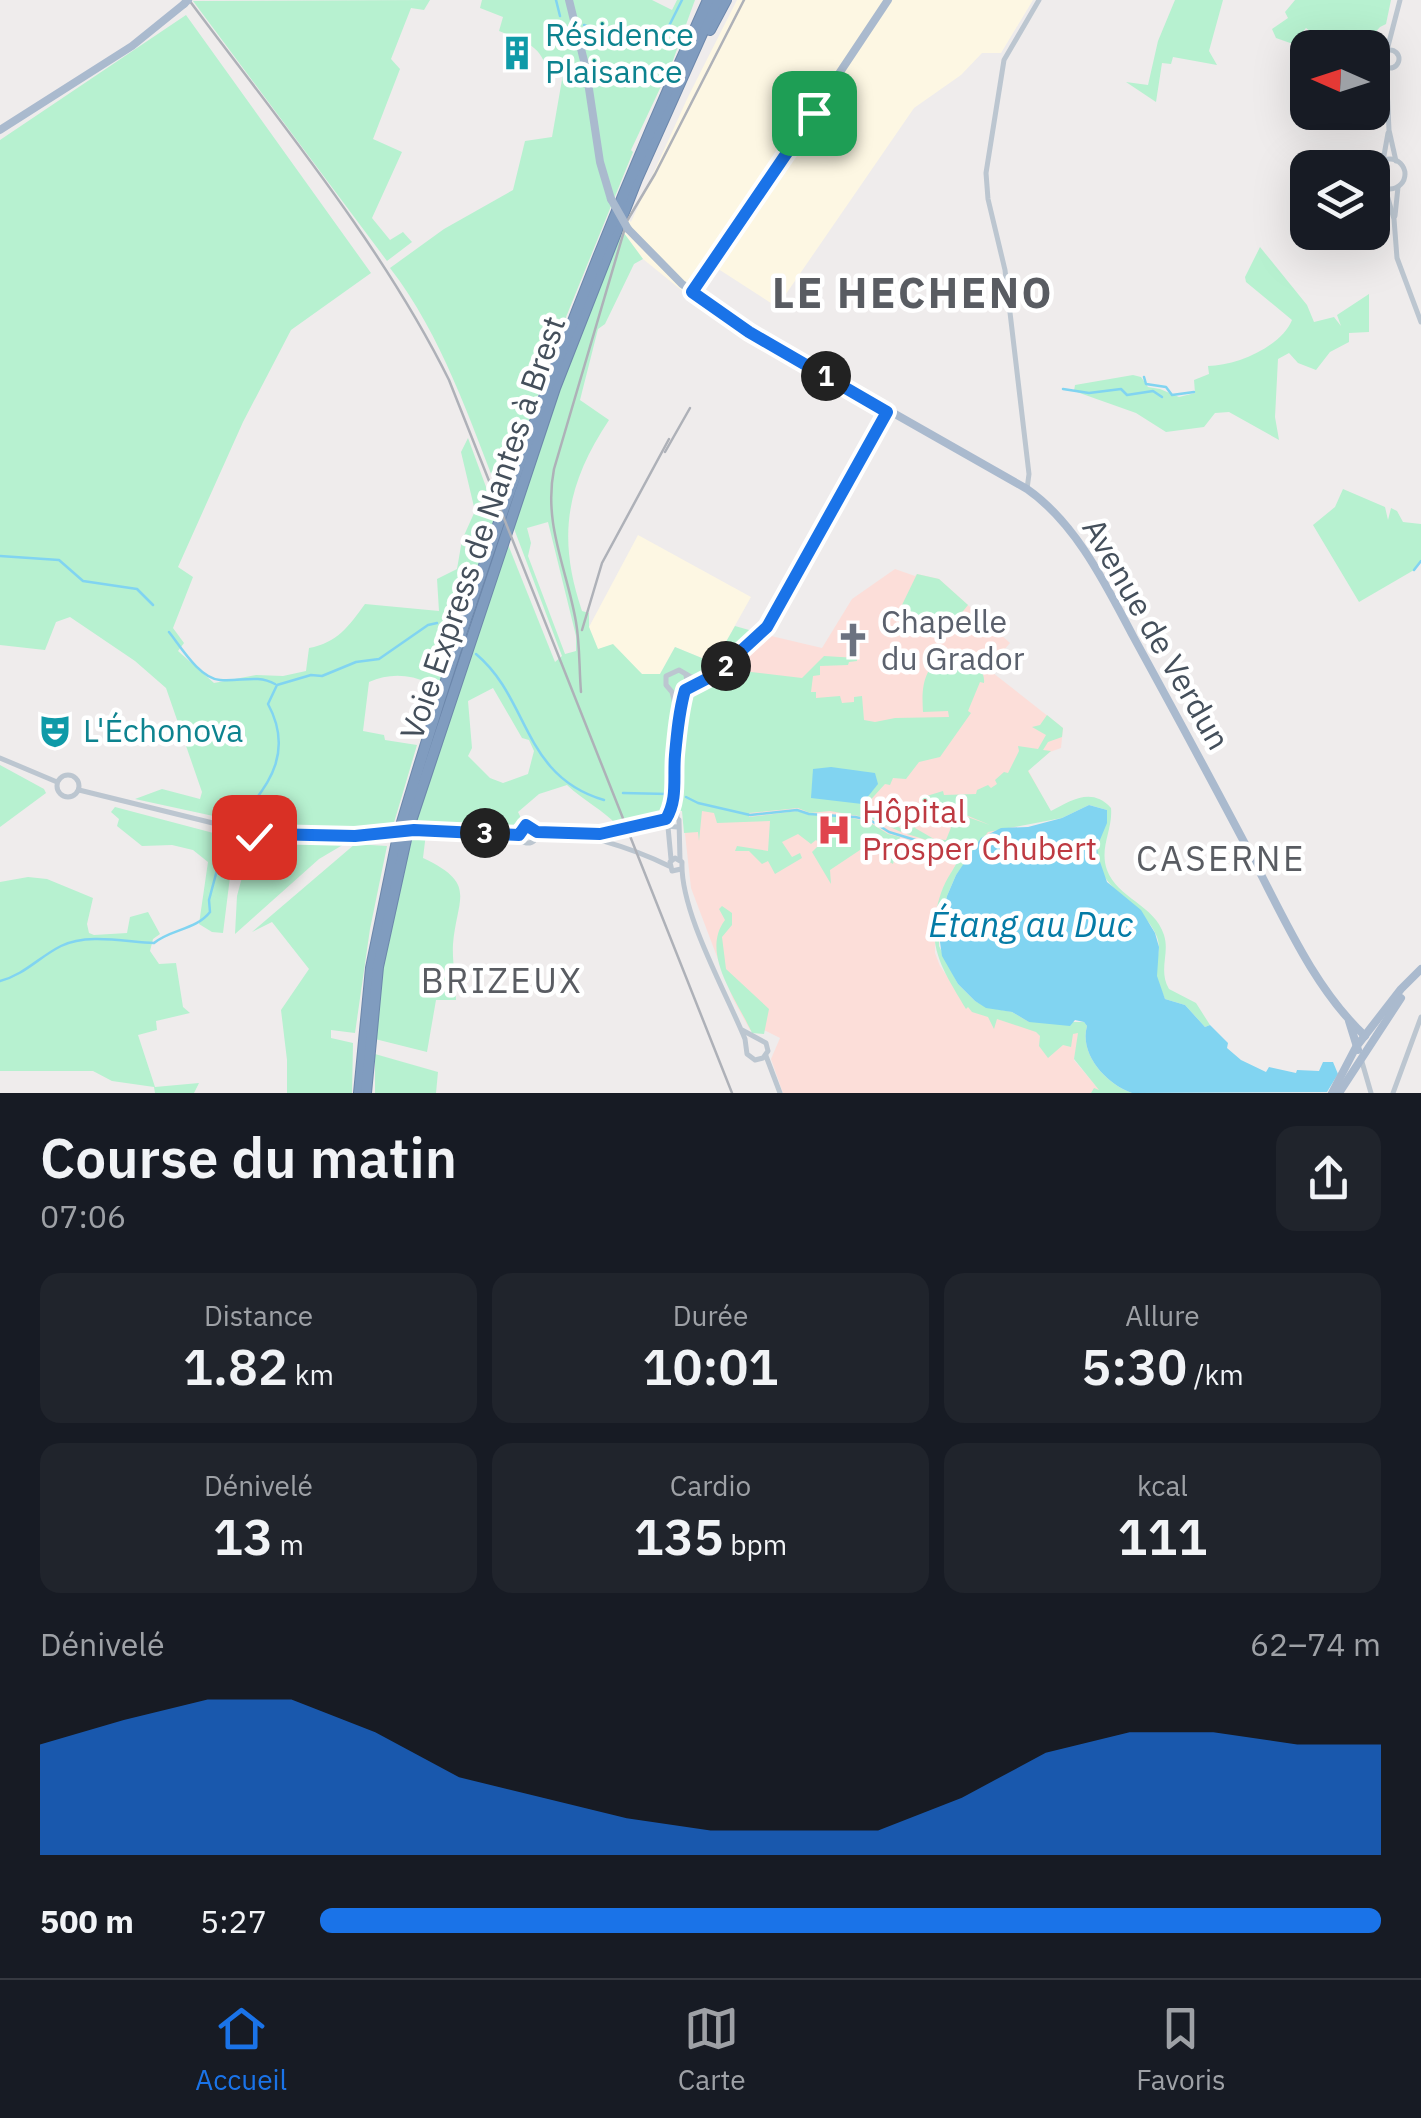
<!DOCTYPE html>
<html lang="fr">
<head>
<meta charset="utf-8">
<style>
	body { margin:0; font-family:"IBM Plex Sans",sans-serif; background:#20242c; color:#f1f3f6; height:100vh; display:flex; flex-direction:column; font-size:38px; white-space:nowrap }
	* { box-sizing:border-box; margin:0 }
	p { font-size:32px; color:#9ea1a6 }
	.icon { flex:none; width:55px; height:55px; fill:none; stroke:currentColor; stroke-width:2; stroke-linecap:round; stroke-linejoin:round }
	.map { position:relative; height:1093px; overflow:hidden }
	.details { display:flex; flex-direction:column; background:#171b24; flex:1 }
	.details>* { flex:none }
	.needle { width:65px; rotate:273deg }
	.buttons { position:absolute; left:1290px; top:30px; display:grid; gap:20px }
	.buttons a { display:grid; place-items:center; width:100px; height:100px; border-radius:20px; background:#171b24; box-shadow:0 10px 40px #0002; font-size:50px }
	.pin { position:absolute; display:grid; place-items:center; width:85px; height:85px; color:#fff; margin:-42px; border-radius:20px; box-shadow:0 5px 15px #0006 }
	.km { position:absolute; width:50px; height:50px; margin:-25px; border-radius:50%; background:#222; color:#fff; font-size:28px; line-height:50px; text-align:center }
	.round { display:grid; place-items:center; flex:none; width:105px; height:105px; border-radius:20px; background:#20242c }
	.headline { display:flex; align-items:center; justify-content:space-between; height:170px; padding:0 40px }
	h1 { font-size:55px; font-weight:600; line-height:75px }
	.figures { display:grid; grid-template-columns:repeat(3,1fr); gap:15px; height:170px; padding:10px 40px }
	.figures div { display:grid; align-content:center; border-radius:20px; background:#20242c; text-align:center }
	.figures b { font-size:50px; font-weight:600 }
	.figures small { font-size:28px; font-weight:400 }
	.figures p { font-size:28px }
	.chart { height:280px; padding:20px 40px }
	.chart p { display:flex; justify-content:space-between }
	.chart svg { width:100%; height:180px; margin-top:10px; fill:#1a73e8; opacity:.7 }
	ul { padding:0 40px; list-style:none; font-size:32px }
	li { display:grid; grid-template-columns:160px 120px 1fr; align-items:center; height:75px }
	li i { height:25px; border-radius:12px; background:#1a73e8 }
	.dock { display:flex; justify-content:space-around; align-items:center; height:140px; border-top:2px solid #363941; background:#171b24; font-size:28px; color:#9ea1a6 }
	.dock a { display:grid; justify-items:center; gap:5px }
	.dock .on { color:#1a73e8 }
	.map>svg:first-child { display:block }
	.commercial { fill:#fdf7e3 }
	.medical { fill:#fcded9 }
	.green { fill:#b7f1d0; fill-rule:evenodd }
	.water { fill:#81d4f1 }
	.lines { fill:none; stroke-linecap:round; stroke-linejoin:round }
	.stream { stroke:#81d4f1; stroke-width:2.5 }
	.highway-casing { stroke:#6c87ab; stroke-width:12 }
	.minor { stroke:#bcc6d0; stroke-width:5 }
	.major { stroke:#aabace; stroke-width:8 }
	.highway { stroke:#809cbf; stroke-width:10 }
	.rail { stroke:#aeb1b8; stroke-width:2.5 }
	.highway-bridge-casing { stroke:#6c87ab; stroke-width:12; stroke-linecap:butt }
	.major-bridge { stroke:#aabace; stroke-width:8 }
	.highway-bridge { stroke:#809cbf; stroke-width:10 }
	.route-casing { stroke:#fff; stroke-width:20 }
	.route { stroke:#1a73e8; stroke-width:12 }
	.labels { text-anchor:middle; stroke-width:9; stroke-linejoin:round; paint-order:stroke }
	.culture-label { font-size:32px; fill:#0d838f; stroke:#fff; text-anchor:start }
	.street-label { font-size:32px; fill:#444f5b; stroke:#fff }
	.worship-label { font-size:32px; fill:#5b616d; stroke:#fff; text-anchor:start }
	.health-label { font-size:32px; fill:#be3a42; stroke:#fff; text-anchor:start }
	.neighbourhood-label { font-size:35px; letter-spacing:2.5px; fill:#595c62; stroke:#fff }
	.water-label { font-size:35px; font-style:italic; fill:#047ba6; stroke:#fff }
	.district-label { font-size:42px; font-weight:bold; letter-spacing:2.5px; fill:#595c62; stroke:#fff }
</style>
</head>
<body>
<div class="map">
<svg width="1421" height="1093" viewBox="0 0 1421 1093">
	<rect width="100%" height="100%" fill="#efecec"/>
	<!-- commercial -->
	<g class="commercial">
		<polygon points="737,0 1033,0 1001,53 982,53 961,75 914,108 777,307 709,263 685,293 643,259 621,229 626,218 631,222 688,97"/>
		<polygon points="638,535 751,597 714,663 675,647 660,674 651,676 642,674 630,664 613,645 598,650 589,627"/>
	</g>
	<!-- medical -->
	<polygon class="medical" points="895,569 915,576 917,574 939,579 1010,643 988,669 1063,728 1061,748 1050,752 1028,770 1051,812 964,849 942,890 935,918 935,953 940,966 965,1002 1079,1033 1074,1060 1102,1093 783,1093 771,1059 780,1038 764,1030 750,1030 733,999 691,888 680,789 709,692 767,635 822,648 852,599"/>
	<!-- green -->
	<g class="green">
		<polygon points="430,0 424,10 411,8 391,59 400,69 373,139 402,152 372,218 390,240 403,232 412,242 387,261 193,1"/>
		<path d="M 482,0 L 652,0 L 672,10 L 677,0 L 695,0 L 672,63 L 631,150 L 633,152 L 562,327 L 501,499 C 470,421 442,335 390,268 L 444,229 L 513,190 L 525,141 L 552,137 L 563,74 L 548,77 C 544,46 526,42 499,31 L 503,17 L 480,8 Z"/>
		<polygon points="1175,0 1223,0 1209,51 1217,65 1173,57 1171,64 1162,63 1156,102 1126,82 1148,85 1158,41"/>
		<polygon points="1295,0 1391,0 1386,24 1380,27 1361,48 1331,47 1306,28 1293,44 1276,38 1272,29 1288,18 1285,12"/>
		<path d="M 186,15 L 371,273 L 291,330 L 243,422 L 178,567 L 193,577 L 173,628 L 184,643 L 178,651 L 214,683 L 256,675 L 283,676 L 306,671 L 309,648 C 337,643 349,626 365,604 L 439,611 L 437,579 L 457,569 L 462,540 L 475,511 L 461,452 L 468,438 L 496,514 L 432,705 L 429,683 C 409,674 389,673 369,682 L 363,731 L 384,735 L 385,740 L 417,745 L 393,826 L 316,829 L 260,826 L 135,799 L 162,789 L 200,799 L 202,792 L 166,688 L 135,661 L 70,617 L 56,622 L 45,650 L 0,645 L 0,140 Z"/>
		<path d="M 621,229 L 643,259 L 634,264 L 605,324 L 598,329 L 580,400 L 609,420 C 566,485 557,537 582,611 L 589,613 L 589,627 L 598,649 L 613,644 L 642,674 L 660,674 L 675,647 L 714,663 L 735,626 L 767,635 L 734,670 L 802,678 L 824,656 L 857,658 L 857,661 L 849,662 L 848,665 L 820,666 L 820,675 L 813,676 L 811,692 L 816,692 L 816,698 L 840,696 L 842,703 L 854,702 L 854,697 L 862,696 L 864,720 L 875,722 L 895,718 L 949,717 L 948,711 L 923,712 C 921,682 925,669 947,649 C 963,654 986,665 984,683 L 980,682 L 968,711 L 971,713 L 940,757 L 919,762 L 906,779 L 893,778 L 890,785 L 885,784 L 865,806 L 902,829 L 901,832 L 870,818 L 830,811 L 810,813 L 798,808 L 749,813 L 749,817 L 797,811 L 809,815 L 843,816 L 869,822 L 888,834 L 900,837 L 893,864 L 888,861 L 893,857 L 887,849 L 863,848 L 830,870 L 831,884 L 812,852 L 820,844 L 816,840 L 811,844 L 798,834 L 782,842 L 792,857 L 800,853 L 802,858 L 775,874 L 768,861 L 762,864 L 749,851 L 735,851 L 737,846 L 768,851 L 770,821 L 717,823 L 714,813 L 702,811 L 699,841 L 698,832 L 684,833 L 682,811 L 664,810 L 618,826 C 602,809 584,801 567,785 L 539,794 L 518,812 L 522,820 L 511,829 L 427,825 L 423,858 C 478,884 457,897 453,944 C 452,960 456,982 456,1000 L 436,1000 L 427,1052 L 375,1039 L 384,957 L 410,839 L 507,542 L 555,662 L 562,656 L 513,526 L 567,368 ZM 548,522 L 576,636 L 576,651 L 565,654 L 528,556 L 531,543 L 527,528 ZM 493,688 L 522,738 L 529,740 L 534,751 L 528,774 L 503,783 L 490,778 L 468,756 L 472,748 L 468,701 Z"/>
		<path d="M 1260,247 L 1307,305 L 1314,322 L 1334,317 L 1341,326 L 1337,315 L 1369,294 L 1369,332 L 1349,333 L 1349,342 L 1330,352 L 1316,370 L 1298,363 L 1289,353 L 1278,359 L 1275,417 L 1279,440 L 1229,412 L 1215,413 L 1204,427 L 1166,432 L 1136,413 L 1074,391 L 1075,385 L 1133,375 L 1141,377 L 1148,387 L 1160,389 L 1179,397 L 1195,393 L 1194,380 L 1209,374 L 1208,366 C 1236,366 1281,347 1292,320 L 1246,282 L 1245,277 Z"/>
		<polygon points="1343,489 1385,507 1388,520 1391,508 1397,511 1403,522 1421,524 1421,561 1414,570 1359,602 1313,525 1335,507"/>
		<polygon points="917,574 939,579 968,605 943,636 901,607"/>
		<path d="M 1047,715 L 1063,728 L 1062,737 L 1048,742 L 1043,750 L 1051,751 L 1028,771 L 1051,811 C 1072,800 1092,787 1111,808 C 1113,830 1099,847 1107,870 C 1117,898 1155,905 1164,935 C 1170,954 1158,970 1169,989 L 1196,1003 L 1210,1025 L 1205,1027 L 1185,1005 L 1165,999 C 1161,989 1156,980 1156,969 C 1157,958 1161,948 1157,937 C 1144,902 1094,890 1097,848 C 1098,834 1107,824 1107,810 L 1089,805 L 1062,818 L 988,832 L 956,875 L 947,896 L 939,935 L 939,946 L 958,984 L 975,1001 L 986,1007 L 1012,1012 L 1029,1022 L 1084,1022 L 1087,1026 C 1079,1054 1106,1084 1132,1093 L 1091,1093 L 1094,1088 L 1099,1090 L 1074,1059 L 1078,1033 L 1073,1034 L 1071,1047 L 1063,1045 L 1048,1058 L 1039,1046 L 1040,1036 L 1036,1032 L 997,1019 L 994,1029 L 988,1017 L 972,1012 L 968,1007 L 966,1009 C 941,967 924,944 941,893 C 946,878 957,865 963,851 L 907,834 L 914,807 L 919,806 L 923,807 L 915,828 L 934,839 L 946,840 L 954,820 L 940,814 L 942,808 L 990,825 L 932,801 L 919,802 L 920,798 L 943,791 L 944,795 L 976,794 L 977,790 L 988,785 L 991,788 L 997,784 L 995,780 L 1004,772 L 1008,773 L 1019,751 L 1018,746 L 1038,749 L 1046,735 L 1032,727 L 1040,725 Z"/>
		<polygon points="0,765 44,789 46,793 0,827"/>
		<polygon points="115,807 221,835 231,842 233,853 223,933 212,932 199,924 208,862 193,850 172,845 142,846 117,826 119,819 111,812"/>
		<polygon points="268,841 346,843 319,859 235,934 237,896 245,866"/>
		<polygon points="355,844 387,846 370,929 355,1033 331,1030 331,1038 353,1043 352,1093 287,1093 287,1060 281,1010 309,969 272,922 252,932"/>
		<polygon points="28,877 47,879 93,898 87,924 89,933 94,935 127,933 130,917 148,912 160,934 153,939 150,951 159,964 176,963 183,1007 190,1013 156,1021 157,1030 138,1035 155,1087 199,1083 194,1093 155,1093 154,1087 112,1081 93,1071 0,1071 0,882"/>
		<path d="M 722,906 L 732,913 L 732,925 L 722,937 L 726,969 L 769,1009 L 764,1034 L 752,1033 C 736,998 700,953 725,920 L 719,909 Z"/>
		<polygon points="375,1054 438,1072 436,1093 375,1093"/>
	</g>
	<!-- water -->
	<g class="water">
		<polygon points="831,767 875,773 878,784 862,804 811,798 813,769"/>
		<path d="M 1089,805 L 1107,810 L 1107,823 L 1097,847 L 1098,856 L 1107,882 L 1141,910 L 1155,933 L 1159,947 L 1157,976 L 1165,999 L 1185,1005 L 1205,1027 L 1210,1025 L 1228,1043 L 1227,1048 L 1241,1060 L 1266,1072 L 1269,1067 L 1296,1073 L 1297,1070 L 1319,1071 L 1323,1062 L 1333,1062 L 1338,1074 L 1327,1092 L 1132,1093 C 1106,1084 1079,1054 1087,1026 L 1084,1022 L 1075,1020 L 1070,1026 L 1029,1022 L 1012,1012 L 986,1008 L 975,1001 L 958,984 L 942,956 L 939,935 L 947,896 L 956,875 L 981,838 L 1001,828 L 1028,827 L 1062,818 Z"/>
	</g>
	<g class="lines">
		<!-- stream -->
		<g class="stream">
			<polyline points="556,0 560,16"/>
			<polyline points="584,25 596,30"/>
			<polyline points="606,34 626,33 641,47 658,48 682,0"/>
			<polyline points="1144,377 1146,384 1166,387 1172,395 1194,392"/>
			<polyline points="1063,389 1089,393 1121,389 1127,395 1153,391 1162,397"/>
			<polyline points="0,556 59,560 83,581 137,589 153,605"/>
			<polyline points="1414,570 1421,561"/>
			<path d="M 169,632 C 181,647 199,678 220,680 C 240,682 257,674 275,684"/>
			<path d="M 476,654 C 530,699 522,776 604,800"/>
			<polyline points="623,793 668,794"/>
			<polyline points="686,797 698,803 750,815 797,810 809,814 855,817 870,820 889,832 968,856"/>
			<path d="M 241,816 C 273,783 292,748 268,704 L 277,685 L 311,675 L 322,676 L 356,662 L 379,659 L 428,625 L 437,623"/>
			<path d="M 0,981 C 24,975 39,957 61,946 C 88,933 126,942 154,943 C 171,929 196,930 210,912 L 209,900 L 224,844"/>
		</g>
		<!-- highway casing -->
		<g class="highway-casing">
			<g id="highway">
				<polyline points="710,30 726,0"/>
				<polyline points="409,827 555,388 637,179 717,0"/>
				<path d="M 400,829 C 484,546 586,268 708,0"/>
				<polyline points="359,1093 371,968 398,836"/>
				<polyline points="366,1093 378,967 407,835"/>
			</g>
		</g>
		<!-- minor -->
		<g class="minor">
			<polyline points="1387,50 1400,0"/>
			<circle cx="1390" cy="59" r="9"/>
			<polyline points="1386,66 1389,130 1396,161"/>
			<circle cx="1390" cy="174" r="15"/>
			<polyline points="1383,161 1388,133"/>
			<polyline points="1385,188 1394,219 1397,258 1421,322"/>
			<polyline points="1395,216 1398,187"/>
			<polyline points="1027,489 1029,474 1005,270 988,199 986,173 1004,60 1039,0"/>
			<polyline points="686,688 716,675 768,625 887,412"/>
			<polyline points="678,715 672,692 666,685 666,676 679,670 691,677 707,679"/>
			<polyline points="0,758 57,782"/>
			<circle cx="68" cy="786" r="11"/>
			<polyline points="79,790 225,826 243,834"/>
			<path d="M 677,816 C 675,785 673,753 679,721 C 682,708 689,688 686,675"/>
			<circle cx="528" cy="834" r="9"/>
			<polyline points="668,827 671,859"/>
			<polyline points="677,827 667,826 667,816 673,815 679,820 680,860"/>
			<polyline points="407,831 519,835"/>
			<path d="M 537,832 C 569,826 639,851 669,866"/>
			<circle cx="246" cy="842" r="9"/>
			<polyline points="252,835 366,836 396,832"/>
			<polyline points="587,836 665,819"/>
			<path d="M 681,869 L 672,871 L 670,862 L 675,858 L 682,862 C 680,912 726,992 745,1039 L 747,1054 L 755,1060 L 763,1058 L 768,1051 L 766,1043 L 742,1030"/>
			<polyline points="766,1056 780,1093"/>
			<polyline points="1362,1062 1371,1093"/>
			<polyline points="1393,1093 1421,1017"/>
		</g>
		<!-- major -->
		<g class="major">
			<polyline points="569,0 586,69 600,162 611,199"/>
			<polyline points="0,130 132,46 184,4"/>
			<path d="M 628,229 L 682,284 L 749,331 L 1027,489 C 1076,523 1106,585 1133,636 C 1173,709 1213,783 1252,857 C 1284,918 1314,988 1365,1036"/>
			<polyline points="693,293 888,0"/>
			<polyline points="1349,1021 1358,1050"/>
			<polyline points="1332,1093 1356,1047 1401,989 1421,969"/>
			<polyline points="1339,1093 1401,998"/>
		</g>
		<!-- highway -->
		<use href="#highway" class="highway"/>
		<!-- rail -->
		<g class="rail">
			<path d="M 189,0 C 279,121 382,245 449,380 L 732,1093"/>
			<polyline points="665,452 690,408"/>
			<polyline points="582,630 602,563 669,439"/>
			<path d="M 581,692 C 579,668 580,645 576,622 C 567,569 543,524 554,469 L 627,221 L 655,174 L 744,0"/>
		</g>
		<!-- highway-bridge casing -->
		<g class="highway-bridge-casing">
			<g id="highway-bridge">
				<polyline points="407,835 409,827"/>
				<polyline points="398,836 400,829"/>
			</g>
		</g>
		<!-- major-bridge -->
		<g class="major-bridge">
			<polyline points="184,4 188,0"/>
			<polyline points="611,199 628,229"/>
		</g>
		<!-- highway-bridge -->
		<use href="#highway-bridge" class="highway-bridge"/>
	</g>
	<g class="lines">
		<!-- route casing -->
		<g class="route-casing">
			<path id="route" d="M 254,837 L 252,835 L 267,834 L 355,836 L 414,830 L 519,835 L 526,825 L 537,832 L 600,834 L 666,819 C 678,799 673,778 675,755 C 677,733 679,711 685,690 L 716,674 L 767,627 L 887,412 L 749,332 L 692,292 L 814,113"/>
		</g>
		<!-- route -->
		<use href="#route" class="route"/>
	</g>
	<!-- icons -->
	<defs>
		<g id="building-bare" transform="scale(2.7)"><path d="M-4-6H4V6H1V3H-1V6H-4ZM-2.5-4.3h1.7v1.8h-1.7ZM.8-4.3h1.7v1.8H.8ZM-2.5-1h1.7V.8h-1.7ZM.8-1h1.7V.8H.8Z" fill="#0f9aa8" stroke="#fff" stroke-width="2.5" paint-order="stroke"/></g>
		<g id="church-bare" transform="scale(2.7)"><path d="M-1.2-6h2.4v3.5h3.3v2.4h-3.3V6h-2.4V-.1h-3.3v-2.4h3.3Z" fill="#6b7280" stroke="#fff" stroke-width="2.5" paint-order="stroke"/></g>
		<g id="theatre-bare" transform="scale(2.7)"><path d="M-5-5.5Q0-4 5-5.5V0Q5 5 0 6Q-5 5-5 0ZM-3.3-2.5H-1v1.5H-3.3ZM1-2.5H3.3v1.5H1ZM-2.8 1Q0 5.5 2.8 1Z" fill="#0f9aa8" stroke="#fff" stroke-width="2.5" paint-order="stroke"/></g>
		<g id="hospital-bare" transform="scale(2.7)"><path d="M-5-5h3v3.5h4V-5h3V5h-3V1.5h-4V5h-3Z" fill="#e0444e" stroke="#fff" stroke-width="2.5" paint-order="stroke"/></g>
	</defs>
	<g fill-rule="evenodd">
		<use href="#building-bare" x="517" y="53"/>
		<use href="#church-bare" x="853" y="640"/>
		<use href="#theatre-bare" x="55" y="731"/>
		<use href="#hospital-bare" x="834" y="830"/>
	</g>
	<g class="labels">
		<!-- culture labels -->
		<g class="culture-label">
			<text x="545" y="46">Résidence<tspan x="545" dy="37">Plaisance</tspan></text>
			<text x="83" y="742">L'Échonova</text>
		</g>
		<!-- street labels -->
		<g class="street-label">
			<text transform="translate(483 528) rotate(-71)" y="11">Voie Express de Nantes à Brest</text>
			<text transform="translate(1156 634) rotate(60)" y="11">Avenue de Verdun</text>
		</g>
		<!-- worship labels -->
		<g class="worship-label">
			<text x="881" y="633">Chapelle<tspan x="881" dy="37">du Grador</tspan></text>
		</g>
		<!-- health labels -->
		<g class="health-label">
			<text x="862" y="823">Hôpital<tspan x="862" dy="37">Prosper Chubert</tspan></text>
		</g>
		<!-- neighbourhood labels -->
		<g class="neighbourhood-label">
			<text x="1221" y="871">CASERNE</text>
			<text x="502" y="993">BRIZEUX</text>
		</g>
		<!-- water labels -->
		<g class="water-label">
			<text x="1031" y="937">Étang au Duc</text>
		</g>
		<!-- district labels -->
		<g class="district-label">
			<text x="913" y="308">LE HECHENO</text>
		</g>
	</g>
</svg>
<div class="buttons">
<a><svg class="needle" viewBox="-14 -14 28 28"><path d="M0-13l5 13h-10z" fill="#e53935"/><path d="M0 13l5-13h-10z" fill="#9ea1a6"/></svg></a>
<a><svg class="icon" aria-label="layers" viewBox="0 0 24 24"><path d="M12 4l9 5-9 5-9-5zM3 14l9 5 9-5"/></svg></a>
</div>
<div class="pin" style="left:814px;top:113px;background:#1e9e55"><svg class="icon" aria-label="arrive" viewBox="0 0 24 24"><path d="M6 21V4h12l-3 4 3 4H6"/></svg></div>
<div class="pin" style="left:254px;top:837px;background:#d93025"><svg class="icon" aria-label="check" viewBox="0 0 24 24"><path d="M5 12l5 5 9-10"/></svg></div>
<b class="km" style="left:826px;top:376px">1</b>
<b class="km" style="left:726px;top:666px">2</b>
<b class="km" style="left:485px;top:833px">3</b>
</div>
<section class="details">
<div class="headline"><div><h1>Course du matin</h1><p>07:06</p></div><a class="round"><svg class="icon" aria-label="share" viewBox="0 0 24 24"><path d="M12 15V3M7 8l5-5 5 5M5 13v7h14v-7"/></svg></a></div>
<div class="figures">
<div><p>Distance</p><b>1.82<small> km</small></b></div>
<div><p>Durée</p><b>10:01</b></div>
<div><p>Allure</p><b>5:30<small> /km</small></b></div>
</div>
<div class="figures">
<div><p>Dénivelé</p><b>13<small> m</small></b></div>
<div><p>Cardio</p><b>135<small> bpm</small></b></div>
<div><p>kcal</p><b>111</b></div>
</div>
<div class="chart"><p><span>Dénivelé</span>62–74 m</p>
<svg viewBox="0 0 160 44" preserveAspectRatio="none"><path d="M0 44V17L10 11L20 6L30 6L40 14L50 25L60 30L70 35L80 38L90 38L100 38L110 30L120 19L130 14L140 14L150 17L160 17V44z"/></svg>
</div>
<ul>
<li><b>500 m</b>5:27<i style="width:100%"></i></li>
</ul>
</section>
<nav class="dock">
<a class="on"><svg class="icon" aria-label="home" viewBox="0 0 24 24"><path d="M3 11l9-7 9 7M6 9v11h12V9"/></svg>Accueil</a>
<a><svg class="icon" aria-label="map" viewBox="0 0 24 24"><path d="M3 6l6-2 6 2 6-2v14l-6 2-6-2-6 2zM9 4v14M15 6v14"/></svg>Carte</a>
<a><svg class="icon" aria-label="saved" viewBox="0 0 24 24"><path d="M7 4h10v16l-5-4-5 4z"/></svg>Favoris</a>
</nav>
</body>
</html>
